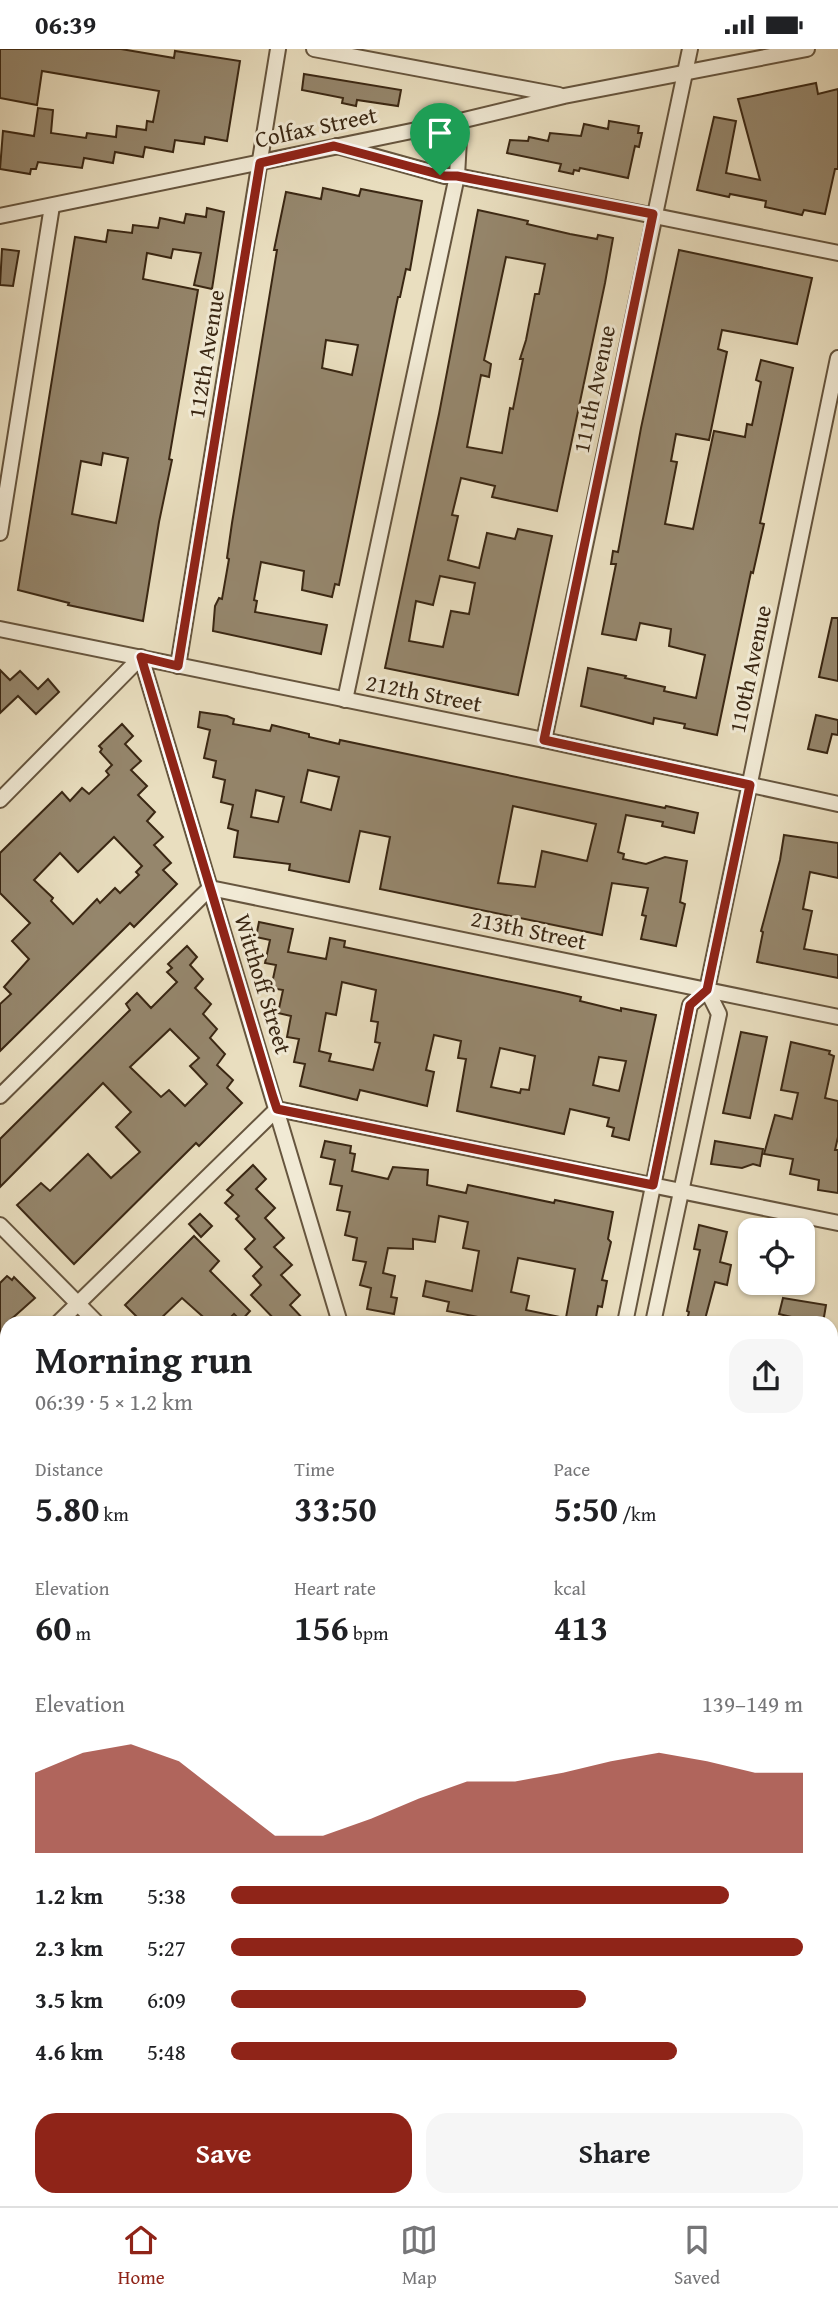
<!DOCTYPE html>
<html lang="en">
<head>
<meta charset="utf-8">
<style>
	body { margin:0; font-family:"Gentium Book Plus",serif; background:#f6f6f6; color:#202124; height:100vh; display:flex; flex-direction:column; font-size:26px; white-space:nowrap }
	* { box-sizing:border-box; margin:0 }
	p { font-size:23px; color:#757577 }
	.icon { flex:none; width:38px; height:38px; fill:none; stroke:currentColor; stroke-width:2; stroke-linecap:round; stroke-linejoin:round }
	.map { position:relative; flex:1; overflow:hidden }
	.details { position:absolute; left:0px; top:1267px; width:838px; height:891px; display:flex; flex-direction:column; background:#fff; border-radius:21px 21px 0 0; box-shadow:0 2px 5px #0004 }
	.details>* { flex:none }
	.controls { position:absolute; left:738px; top:1169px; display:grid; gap:14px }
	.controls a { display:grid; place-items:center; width:77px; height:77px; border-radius:14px; background:#fff; box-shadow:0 2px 5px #0004; font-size:35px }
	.pin { position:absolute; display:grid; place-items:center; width:60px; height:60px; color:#fff; margin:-72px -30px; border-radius:50% 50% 50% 0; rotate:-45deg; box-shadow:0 0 7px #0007 }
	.pin .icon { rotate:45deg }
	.round { display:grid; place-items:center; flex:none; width:74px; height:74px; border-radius:21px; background:#f6f6f6 }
	.summary { display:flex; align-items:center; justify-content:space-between; height:119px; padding:0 35px }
	h1 { font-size:38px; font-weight:700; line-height:52px }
	.figures { display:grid; grid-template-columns:repeat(3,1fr); gap:10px; height:119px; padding:7px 35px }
	.figures div { display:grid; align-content:center }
	.figures b { font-size:35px; font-weight:700 }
	.figures small { font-size:19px; font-weight:400 }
	.figures p { font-size:19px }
	.chart { height:196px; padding:14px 35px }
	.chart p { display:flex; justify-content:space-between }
	.chart svg { width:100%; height:126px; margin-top:7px; fill:#8f2418; opacity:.7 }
	.cta { display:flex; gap:14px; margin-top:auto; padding:14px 35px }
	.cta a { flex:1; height:80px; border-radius:21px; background:#8f2418; color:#fff; font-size:28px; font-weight:700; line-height:80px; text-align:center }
	.cta a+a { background:#f6f6f6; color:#202124 }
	ul { padding:0 35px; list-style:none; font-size:23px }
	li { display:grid; grid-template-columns:112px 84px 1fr; align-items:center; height:52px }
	li i { height:18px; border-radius:9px; background:#8f2418 }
	.status { display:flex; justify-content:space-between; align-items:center; height:49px; padding:0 35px; background:#fff; direction:ltr }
	.status svg { height:19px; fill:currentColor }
	.dock { display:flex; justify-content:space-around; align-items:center; height:98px; border-top:2px solid #e0e0e0; background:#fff; font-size:19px; color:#757577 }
	.dock a { display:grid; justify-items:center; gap:4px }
	.dock .active { color:#8f2418 }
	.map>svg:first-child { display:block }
	.green { fill:#cbbfa2; stroke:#82735a; stroke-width:2 }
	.building { fill:#95866c; stroke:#3a2713; stroke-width:2; fill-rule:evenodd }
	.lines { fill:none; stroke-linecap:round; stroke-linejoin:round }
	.service-casing { stroke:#66553e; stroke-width:10 }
	.minor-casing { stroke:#66553e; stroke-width:18 }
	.primary-casing { stroke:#3a2713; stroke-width:24 }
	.service { stroke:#f1ead5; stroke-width:7 }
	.minor { stroke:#f1ead5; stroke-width:14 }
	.primary { stroke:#e9debf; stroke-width:21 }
	.route-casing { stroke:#fff; stroke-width:14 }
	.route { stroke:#8f2418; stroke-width:9 }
	.labels { text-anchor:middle; stroke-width:6; stroke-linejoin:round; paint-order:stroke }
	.street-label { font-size:23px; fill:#3a2713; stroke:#f1ead5 }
</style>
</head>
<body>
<div class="status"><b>06:39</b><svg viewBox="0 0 49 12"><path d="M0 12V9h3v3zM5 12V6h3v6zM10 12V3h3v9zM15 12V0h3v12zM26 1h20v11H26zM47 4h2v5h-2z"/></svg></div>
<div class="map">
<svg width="838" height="2157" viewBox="0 0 838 2157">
	<rect width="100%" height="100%" fill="#e9debf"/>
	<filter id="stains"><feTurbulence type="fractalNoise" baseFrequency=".00286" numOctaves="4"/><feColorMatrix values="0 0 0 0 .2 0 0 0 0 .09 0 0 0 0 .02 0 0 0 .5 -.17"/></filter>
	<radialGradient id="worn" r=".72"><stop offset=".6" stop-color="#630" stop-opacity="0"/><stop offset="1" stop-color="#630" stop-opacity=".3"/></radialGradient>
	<!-- green -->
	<polygon class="green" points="831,2149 838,2149 838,2157 806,2157 806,2151 831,2151"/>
	<!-- building -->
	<g class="building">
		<polygon points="0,0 121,0 174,9 175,2 240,12 227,92 205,88 204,95 175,91 173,103 145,98 143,108 115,103 113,114 84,109 82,119 38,113 36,120 31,120 30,125 0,120 3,82 34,87 38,59 53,61 51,84 86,89 87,84 116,88 117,77 146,81 147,72 153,73 159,42 42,22 37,56 0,49"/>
		<polygon points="304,25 401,41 398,57 357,51 356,57 342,54 343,49 302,41"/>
		<polygon points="816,34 818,45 838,40 838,120 835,120 825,165 804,161 802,166 765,158 766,152 730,145 729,148 697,141 714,68 736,72 726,124 760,131 738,50"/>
		<polygon points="609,72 639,77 638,84 642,84 639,98 635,97 628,129 580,119 579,122 574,121 573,125 559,122 561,115 507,104 510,91 528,92 529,88 548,92 550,84 581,87 584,75 608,80"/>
		<path d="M 323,139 L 359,147 L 361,140 L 422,152 L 410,221 L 406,220 L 400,248 L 398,248 L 339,536 L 335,535 L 332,548 L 302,541 L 304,522 L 261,513 L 254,551 L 257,552 L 255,563 L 327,576 L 321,605 L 213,582 L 215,557 L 219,549 L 222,550 L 229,510 L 227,509 L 232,474 L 277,201 L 274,201 L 286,143 L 321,150 ZM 326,291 L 358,296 L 352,326 L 322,319 Z"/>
		<path d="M 207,159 L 224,163 L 212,240 L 194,236 L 201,204 L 173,200 L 171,209 L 147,204 L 143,230 L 198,241 L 169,410 L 172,411 L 159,473 L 143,572 L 68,556 L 69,554 L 18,541 L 75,188 L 106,193 L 108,181 L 132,184 L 133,176 L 158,179 L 160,169 L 184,174 L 186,165 L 206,168 ZM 103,404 L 128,409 L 116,474 L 72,465 L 81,412 L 101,416 Z"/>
		<path d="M 478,161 L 528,172 L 527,175 L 570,185 L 597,190 L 598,186 L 613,189 L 605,234 L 557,462 L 492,448 L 495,437 L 461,429 L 452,466 L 458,467 L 448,511 L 479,519 L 487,484 L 515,490 L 518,480 L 552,487 L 518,646 L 385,619 L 439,365 ZM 506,208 L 545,215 L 539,245 L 535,245 L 526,291 L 520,310 L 523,310 L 513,360 L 510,359 L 502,404 L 467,398 L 481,326 L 489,328 L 491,315 L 484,311 ZM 440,527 L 475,534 L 469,565 L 451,562 L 443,598 L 409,592 L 416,552 L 433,556 Z"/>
		<polygon points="2,200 19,202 13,237 0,236"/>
		<polygon points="679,201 812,229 797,295 722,281 718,300 727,303 709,391 676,385 671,412 677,413 665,475 693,480 714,382 745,388 747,375 752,376 761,333 756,331 761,311 793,319 760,474 764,475 753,524 751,523 717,686 684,679 685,675 654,669 653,675 581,657 588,619 626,627 625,629 665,638 664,642 696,649 705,606 669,597 671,580 640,574 636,591 602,585 616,515 611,515 613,502 618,503 641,379"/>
		<polygon points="832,569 838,569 838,632 819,628"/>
		<polygon points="0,621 10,631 20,622 38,640 48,630 59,643 36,665 18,647 0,664"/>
		<path d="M 200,663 L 227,667 L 234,670 L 233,675 L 270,682 L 272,676 L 309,685 L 309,688 L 339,695 L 340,691 L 665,759 L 666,757 L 698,764 L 694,784 L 662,777 L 663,773 L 626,766 L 618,803 L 624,805 L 623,810 L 646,815 L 665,808 L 687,812 L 680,853 L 685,855 L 676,897 L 641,890 L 646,867 L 642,866 L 648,839 L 612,834 L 602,886 L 380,840 L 390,788 L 360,782 L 349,833 L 289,821 L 290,815 L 234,808 L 238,782 L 228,779 L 233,756 L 221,753 L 225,731 L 213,728 L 216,712 L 204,709 L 210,681 L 198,678 ZM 308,721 L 339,728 L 331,761 L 301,753 ZM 256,741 L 284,748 L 278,773 L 251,768 ZM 513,757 L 596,775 L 587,812 L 542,802 L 535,838 L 498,834 Z"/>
		<polygon points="816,666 838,671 838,686 832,685 827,704 808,700"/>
		<path d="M 122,675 L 133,687 L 125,695 L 141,712 L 131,721 L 147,737 L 138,746 L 155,763 L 147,772 L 163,788 L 154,796 L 171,814 L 163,821 L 177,835 L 134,878 L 130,874 L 0,1002 L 0,955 L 11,945 L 4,938 L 29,910 L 12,892 L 30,874 L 0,844 L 0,804 L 62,743 L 70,752 L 82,739 L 89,745 L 109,726 L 106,722 L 112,716 L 100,703 L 102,700 L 99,697 ZM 114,788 L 142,817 L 136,823 L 139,826 L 120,844 L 115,839 L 100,854 L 97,850 L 73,875 L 51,852 L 53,849 L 34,831 L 60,804 L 78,823 Z"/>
		<polygon points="784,786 838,794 838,829 810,823 803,860 812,862 804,900 838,906 838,929 757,913 763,883 761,882 780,811"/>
		<path d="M 259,873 L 293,880 L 288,903 L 326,910 L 330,889 L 345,892 L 344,898 L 559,943 L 581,948 L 580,952 L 621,962 L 621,959 L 656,966 L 629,1091 L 612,1087 L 614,1079 L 607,1077 L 609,1069 L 570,1060 L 564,1085 L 457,1062 L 466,1010 L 458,1009 L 461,992 L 434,986 L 426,1021 L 434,1023 L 427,1057 L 360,1041 L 357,1051 L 300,1037 L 305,1015 L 294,1013 L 299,990 L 287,988 L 291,967 L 278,964 L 283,941 L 271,939 L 276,916 L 265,914 L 270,891 L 256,888 ZM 342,933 L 376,941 L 371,972 L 378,973 L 375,993 L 380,994 L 373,1021 L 329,1012 L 331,1005 L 319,1002 L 326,964 L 336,966 ZM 500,999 L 535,1007 L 529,1041 L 521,1040 L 520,1044 L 491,1038 ZM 599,1008 L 626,1012 L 619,1042 L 593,1036 Z"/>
		<path d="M 187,897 L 197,908 L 190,916 L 203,930 L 195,939 L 211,955 L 203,965 L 217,980 L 210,989 L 225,1005 L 217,1016 L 233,1031 L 227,1039 L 242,1054 L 199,1097 L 196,1094 L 74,1215 L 17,1156 L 41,1134 L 50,1142 L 88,1105 L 111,1129 L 140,1103 L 116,1078 L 131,1063 L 103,1034 L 0,1138 L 0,1090 L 130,961 L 126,955 L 137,944 L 151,959 L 177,933 L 167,923 L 172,919 L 168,915 ZM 170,980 L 199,1009 L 190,1017 L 207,1035 L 185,1057 L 169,1041 L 161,1048 L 130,1018 Z"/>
		<polygon points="741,983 767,988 750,1069 723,1064"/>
		<polygon points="791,993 830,1002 829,1005 834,1007 825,1049 838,1052 838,1088 835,1101 838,1101 838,1144 818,1141 819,1131 790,1125 793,1110 764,1105 775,1066 792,1070 798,1044 781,1041"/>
		<polygon points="325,1092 351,1097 350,1104 355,1105 352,1122 388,1130 393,1118 428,1121 427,1136 466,1144 468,1136 554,1154 555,1151 613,1163 608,1190 611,1193 602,1231 607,1232 602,1258 598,1257 595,1274 565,1274 575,1220 518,1209 511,1243 529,1247 526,1261 560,1268 559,1274 509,1274 447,1262 449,1253 423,1247 426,1232 472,1242 479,1202 463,1199 468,1173 439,1167 435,1193 413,1190 413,1200 388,1199 383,1224 395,1227 391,1248 397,1249 394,1265 367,1260 371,1239 360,1236 366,1213 353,1211 357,1189 345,1186 350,1163 337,1161 342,1137 330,1135 335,1111 321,1108"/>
		<polygon points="715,1092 763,1100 760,1117 753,1115 742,1119 711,1115"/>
		<polygon points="253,1116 266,1130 256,1140 275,1159 265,1169 284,1189 274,1198 292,1216 281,1226 300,1246 290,1256 307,1274 278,1274 251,1246 261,1236 253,1227 262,1218 245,1200 255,1190 236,1170 239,1167 225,1154 233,1146 227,1141"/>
		<polygon points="200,1165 212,1177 201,1188 189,1175"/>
		<polygon points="699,1176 727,1183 720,1213 731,1216 727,1236 715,1233 704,1274 687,1271 689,1263 687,1262 700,1201 694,1200"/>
		<polygon points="194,1187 219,1212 210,1222 250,1262 241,1272 234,1265 225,1274 210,1274 182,1249 156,1274 143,1274 125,1256"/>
		<polygon points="7,1227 12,1231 14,1228 35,1249 7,1274 0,1284 0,1234"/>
		<polygon points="783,1249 826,1256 823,1274 800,1274 800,1270 779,1265"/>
	</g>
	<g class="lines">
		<!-- service casing -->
		<g class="service-casing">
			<g id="service">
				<polyline points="0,1739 7,1745"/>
				<polyline points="0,1775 5,1768 7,1758"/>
			</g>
		</g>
		<!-- minor casing -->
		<g class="minor-casing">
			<g id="minor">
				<polyline points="314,0 559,46"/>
				<polyline points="337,97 445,127 457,127 838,204"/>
				<polyline points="0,167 460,72 564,47 807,0"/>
				<polyline points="0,484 52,157"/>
				<polyline points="0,580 544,691 838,755"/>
				<polyline points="178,617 278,0"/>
				<polyline points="345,651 457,127 460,72"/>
				<polyline points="544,691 690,0"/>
				<polyline points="0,751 141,608 340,1274"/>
				<polyline points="0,1047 210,839 838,968"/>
				<polyline points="0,1176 97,1274"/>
				<polyline points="58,1274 277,1060 838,1174"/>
				<polyline points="625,1274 690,956 707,941 838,309"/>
				<polyline points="653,1274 719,965 707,941"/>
				<polyline points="0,1332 7,1325"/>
				<polyline points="831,1380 838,1381"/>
				<polyline points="831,1589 838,1591"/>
				<polyline points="0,1616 7,1609"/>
				<polyline points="831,1790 838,1791"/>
				<polyline points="831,2000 838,2001"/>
				<polyline points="831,2135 838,2136"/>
				<polyline points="606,2151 612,2157"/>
				<polyline points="117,2157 124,2151"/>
				<polyline points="441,2157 449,2151"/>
				<polyline points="750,2157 758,2151"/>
			</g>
		</g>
		<!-- primary casing -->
		<g class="primary-casing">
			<g id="primary">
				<polyline points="0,1812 7,1819"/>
				<polyline points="294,2151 299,2157"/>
			</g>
		</g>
		<!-- service -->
		<use href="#service" class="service"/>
		<!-- minor -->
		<use href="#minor" class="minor"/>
		<!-- primary -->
		<use href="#primary" class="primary"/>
	</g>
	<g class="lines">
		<!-- route casing -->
		<g class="route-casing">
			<polygon id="route" points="334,97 445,127 457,127 653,165 544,691 750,736 707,941 690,956 653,1136 277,1060 273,1048 141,608 178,617 260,114"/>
		</g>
		<!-- route -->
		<use href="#route" class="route"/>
	</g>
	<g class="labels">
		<!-- street labels -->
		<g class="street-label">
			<text transform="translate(316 78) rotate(-12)" y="8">Colfax Street</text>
			<text transform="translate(206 305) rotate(-81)" y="8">112th Avenue</text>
			<text transform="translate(594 340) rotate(-78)" y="8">111th Avenue</text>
			<text transform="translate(750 620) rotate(-78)" y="8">110th Avenue</text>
			<text transform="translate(424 644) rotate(11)" y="8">212th Street</text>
			<text transform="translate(529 881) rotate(12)" y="8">213th Street</text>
			<text transform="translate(263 935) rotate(73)" y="8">Witthoff Street</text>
		</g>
	</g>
	<rect width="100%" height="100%" filter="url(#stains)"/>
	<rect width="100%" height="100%" fill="url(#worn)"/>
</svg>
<div class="controls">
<a><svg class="icon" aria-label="locate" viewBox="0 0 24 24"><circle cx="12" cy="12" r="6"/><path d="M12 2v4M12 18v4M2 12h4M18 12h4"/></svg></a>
</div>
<div class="pin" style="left:440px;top:126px;background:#1e9e55"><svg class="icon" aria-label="arrive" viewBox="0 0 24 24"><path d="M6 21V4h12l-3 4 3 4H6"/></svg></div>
<section class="details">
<div class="summary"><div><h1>Morning run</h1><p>06:39 · 5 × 1.2 km</p></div><a class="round"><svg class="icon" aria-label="share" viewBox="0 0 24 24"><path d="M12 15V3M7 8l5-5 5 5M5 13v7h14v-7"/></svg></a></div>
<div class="figures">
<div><p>Distance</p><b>5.80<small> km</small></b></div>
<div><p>Time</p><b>33:50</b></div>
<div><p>Pace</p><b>5:50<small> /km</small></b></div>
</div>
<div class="figures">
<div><p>Elevation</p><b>60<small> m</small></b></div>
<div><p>Heart rate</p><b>156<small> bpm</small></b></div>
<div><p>kcal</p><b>413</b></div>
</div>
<div class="chart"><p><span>Elevation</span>139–149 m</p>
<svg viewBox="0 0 160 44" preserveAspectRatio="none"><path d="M0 44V16L10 9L20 6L30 12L40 25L50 38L60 38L70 32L80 25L90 19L100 19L110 16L120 12L130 9L140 12L150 16L160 16V44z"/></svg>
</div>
<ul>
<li><b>1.2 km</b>5:38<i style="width:87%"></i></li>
<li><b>2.3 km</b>5:27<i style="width:100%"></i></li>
<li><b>3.5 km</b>6:09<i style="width:62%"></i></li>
<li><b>4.6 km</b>5:48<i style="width:78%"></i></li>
</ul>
<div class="cta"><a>Save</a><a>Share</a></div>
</section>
</div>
<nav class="dock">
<a class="active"><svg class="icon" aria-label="home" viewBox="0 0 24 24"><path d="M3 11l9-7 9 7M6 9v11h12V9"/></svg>Home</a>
<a><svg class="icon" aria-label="map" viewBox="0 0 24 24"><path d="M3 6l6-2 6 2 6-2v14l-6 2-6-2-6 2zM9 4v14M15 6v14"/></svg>Map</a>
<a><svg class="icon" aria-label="saved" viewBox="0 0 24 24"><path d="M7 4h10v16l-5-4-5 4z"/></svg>Saved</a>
</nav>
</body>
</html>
